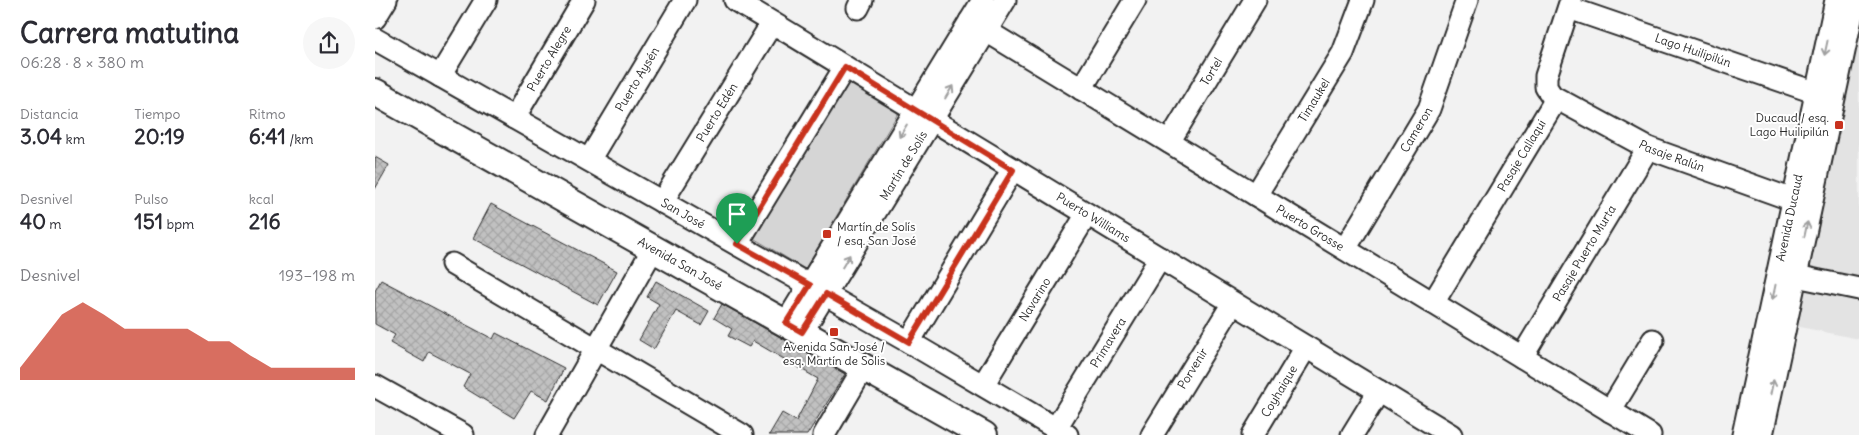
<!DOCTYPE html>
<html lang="es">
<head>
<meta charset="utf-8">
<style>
	body { margin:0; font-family:Delius,sans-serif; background:#f7f7f7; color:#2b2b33; height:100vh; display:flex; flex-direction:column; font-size:19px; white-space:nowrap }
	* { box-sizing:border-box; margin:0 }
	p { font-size:16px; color:#7c7c81 }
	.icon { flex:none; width:28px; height:28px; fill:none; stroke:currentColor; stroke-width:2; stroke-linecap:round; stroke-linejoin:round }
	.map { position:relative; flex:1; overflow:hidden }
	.side { display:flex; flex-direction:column; background:#fff; width:375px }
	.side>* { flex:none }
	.pin { position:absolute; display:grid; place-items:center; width:42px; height:42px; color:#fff; margin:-51px -21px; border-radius:50% 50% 50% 0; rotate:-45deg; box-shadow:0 0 5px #0007 }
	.pin .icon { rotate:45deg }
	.round { display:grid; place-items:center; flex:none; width:52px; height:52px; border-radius:26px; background:#f7f7f7 }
	.head { display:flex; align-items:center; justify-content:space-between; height:85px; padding:0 20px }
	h1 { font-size:28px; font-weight:700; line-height:38px }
	.metrics { display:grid; grid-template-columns:repeat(3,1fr); gap:8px; height:85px; padding:5px 20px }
	.metrics div { display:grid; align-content:center }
	.metrics b { font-size:21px; font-weight:700 }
	.metrics small { font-size:14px; font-weight:400 }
	.metrics p { font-size:14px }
	.chart { height:140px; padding:10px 20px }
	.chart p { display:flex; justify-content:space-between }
	.chart svg { width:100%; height:90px; margin-top:5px; fill:#c8321e; opacity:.7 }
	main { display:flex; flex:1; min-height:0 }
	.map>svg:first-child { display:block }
	.built { fill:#e3e3e3 }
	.green { fill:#d5d5d5; stroke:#808080 }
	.building { fill:url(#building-cross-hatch); stroke:#2b2b2b }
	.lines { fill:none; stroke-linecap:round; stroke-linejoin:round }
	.minor-casing { stroke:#2b2b2b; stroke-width:25 }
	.major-casing { stroke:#2b2b2b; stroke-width:30 }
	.minor { stroke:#fff; stroke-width:21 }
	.major { stroke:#fff; stroke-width:26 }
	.oneway { stroke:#a0a0a0 }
	.route-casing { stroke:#fff; stroke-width:10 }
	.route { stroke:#c8321e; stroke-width:6 }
	.poi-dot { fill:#c8321e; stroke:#fff; stroke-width:2 }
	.labels { text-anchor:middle; stroke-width:4; stroke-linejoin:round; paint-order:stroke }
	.street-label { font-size:12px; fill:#2b2b2b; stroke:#fff }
	.poi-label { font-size:12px; fill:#2b2b2b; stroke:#fff; text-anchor:end }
</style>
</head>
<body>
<main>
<section class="side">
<div class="head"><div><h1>Carrera matutina</h1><p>06:28 · 8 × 380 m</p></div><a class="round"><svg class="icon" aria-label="share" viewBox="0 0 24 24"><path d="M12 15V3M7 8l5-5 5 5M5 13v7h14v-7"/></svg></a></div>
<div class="metrics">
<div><p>Distancia</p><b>3.04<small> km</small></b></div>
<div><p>Tiempo</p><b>20:19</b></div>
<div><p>Ritmo</p><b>6:41<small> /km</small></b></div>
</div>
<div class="metrics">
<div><p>Desnivel</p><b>40<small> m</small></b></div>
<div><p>Pulso</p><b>151<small> bpm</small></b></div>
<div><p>kcal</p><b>216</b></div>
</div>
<div class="chart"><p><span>Desnivel</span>193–198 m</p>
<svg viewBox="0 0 160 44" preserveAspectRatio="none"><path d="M0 44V38L10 25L20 12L30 6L40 12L50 19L60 19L70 19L80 19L90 25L100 25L110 32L120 38L130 38L140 38L150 38L160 38V44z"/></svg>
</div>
</section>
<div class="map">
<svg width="1484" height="435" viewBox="0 0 1484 435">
	<defs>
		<pattern id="building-cross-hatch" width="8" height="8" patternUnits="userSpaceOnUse" patternTransform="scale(1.25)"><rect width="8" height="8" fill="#c1c1c1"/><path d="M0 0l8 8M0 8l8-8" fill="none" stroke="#a6a6a6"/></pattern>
	</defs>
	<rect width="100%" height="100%" fill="#f2f2f2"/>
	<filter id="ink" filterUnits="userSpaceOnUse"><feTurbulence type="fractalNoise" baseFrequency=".02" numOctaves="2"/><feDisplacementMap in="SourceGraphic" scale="10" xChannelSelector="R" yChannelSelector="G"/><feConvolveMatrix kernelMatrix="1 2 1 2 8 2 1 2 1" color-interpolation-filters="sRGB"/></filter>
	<g filter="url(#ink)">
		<!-- built -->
		<polygon class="built" points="1484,41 1484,339 1420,326"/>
		<!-- green -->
		<polygon class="green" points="470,77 525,110 430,269 375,236"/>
		<!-- building -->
		<g class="building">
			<polygon points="0,157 14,165 0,189"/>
			<polygon points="116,204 242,271 223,305 98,238"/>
			<polygon points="6,280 118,339 121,333 189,368 173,400 156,391 139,418 88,387 95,374 54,352 49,362 15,343 20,335 0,324 0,291"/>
			<polygon points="281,281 334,311 326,325 301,311 279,349 264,340 284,304 272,297"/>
			<polygon points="347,304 470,374 432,435 394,435 407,413 421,421 443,379 378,341 374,347 353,336 357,329 339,318"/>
		</g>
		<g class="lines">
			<!-- minor casing -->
			<g class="minor-casing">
				<g id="minor">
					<path id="s1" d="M 360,0 L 1076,435"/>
					<path id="s2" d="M 1196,0 L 1171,76 L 1171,87 L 1177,96 L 1273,148 L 1418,200"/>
					<polyline points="483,8 487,0"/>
					<path id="s3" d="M 1194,8 L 1442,93"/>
					<polyline points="0,18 11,0"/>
					<path id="s4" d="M 595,21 L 1275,435"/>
					<path id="s5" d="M 0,39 L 534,342 L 692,435"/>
					<polyline points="65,76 111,0"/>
					<polyline points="706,89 760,0"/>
					<path id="s6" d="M 139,118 L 209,0"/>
					<path id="s7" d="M 794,142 L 880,0"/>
					<path id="s8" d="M 214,160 L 310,0"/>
					<path id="s9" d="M 881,195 L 968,53 L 988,0"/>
					<path id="s10" d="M 287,202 L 397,23"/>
					<polyline points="362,244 470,67"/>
					<path id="s11" d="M 970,249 L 1054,109 L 1092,0"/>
					<polyline points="77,264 367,435"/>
					<polyline points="1421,276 1484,289"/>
					<path id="s12" d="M 1058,303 L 1181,99"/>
					<polyline points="411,323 608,0"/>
					<path id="s13" d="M 427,332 L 630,0"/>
					<polyline points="534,342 638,169"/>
					<path id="s14" d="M 1147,357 L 1273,148"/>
					<path id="s15" d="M 608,385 L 712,214"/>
					<polyline points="0,386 88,435"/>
					<polyline points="1235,411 1278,340"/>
					<path id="s16" d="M 681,428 L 785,258"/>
					<polyline points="172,435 278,249"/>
					<polyline points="449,435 489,367"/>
					<path id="s17" d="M 777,435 L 858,303"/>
					<path id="s18" d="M 878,435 L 931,347"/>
					<polyline points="977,435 1004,391"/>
					<path id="s19" d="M 1368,435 L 1461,0"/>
					<polyline points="1387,435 1480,0"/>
				</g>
			</g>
			<!-- major casing -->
			<g class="major-casing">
				<g id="major">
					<path id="s20" d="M 0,92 L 609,435"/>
				</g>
			</g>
			<!-- minor -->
			<use href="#minor" class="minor"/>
			<!-- major -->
			<use href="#major" class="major"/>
		</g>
		<!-- one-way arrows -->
		<defs><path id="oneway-shaft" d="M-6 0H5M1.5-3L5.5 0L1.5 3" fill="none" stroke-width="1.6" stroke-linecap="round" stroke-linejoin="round" transform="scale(1.25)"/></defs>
		<g class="oneway">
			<use href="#oneway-shaft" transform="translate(1451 48) rotate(102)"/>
			<use href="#oneway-shaft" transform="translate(574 92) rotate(-59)"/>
			<use href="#oneway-shaft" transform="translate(528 131) rotate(121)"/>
			<use href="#oneway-shaft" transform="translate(1431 229) rotate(-78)"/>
			<use href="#oneway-shaft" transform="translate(471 261) rotate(-59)"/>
			<use href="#oneway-shaft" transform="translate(1399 292) rotate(102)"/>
			<use href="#oneway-shaft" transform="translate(1397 387) rotate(-78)"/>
		</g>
	</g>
	<g class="lines" filter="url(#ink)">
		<!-- route casing -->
		<g class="route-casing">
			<polygon id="route" points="470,67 638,170 534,342 451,294 427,332 411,323 435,285 362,244"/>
		</g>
		<!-- route -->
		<use href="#route" class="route"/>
	</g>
	<!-- markers -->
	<g class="poi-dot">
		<rect x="1459" y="120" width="10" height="10" rx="2.5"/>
		<rect x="447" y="229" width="10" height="10" rx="2.5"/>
		<rect x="454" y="327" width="10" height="10" rx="2.5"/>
	</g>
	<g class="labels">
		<!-- street labels -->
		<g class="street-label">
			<text dy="4" stroke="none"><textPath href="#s3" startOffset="131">Lago Huilipilún</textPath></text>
			<text dy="4" stroke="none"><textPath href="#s6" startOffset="69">Puerto Alegre</textPath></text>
			<text dy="4" stroke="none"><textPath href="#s7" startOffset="82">Tortel</textPath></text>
			<text dy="4" stroke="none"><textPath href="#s8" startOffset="94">Puerto Aysén</textPath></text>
			<text dy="4" stroke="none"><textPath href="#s9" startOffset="111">Timaukel</textPath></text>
			<text dy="4" stroke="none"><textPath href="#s10" startOffset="105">Puerto Edén</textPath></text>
			<text dy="4" stroke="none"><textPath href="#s11" startOffset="139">Cameron</textPath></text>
			<text dy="4" stroke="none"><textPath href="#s12" startOffset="172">Pasaje Callaqui</textPath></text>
			<text dy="4" stroke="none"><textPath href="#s2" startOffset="236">Pasaje Ralún</textPath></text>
			<text dy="4" stroke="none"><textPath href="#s13" startOffset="195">Martín de Solís</textPath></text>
			<text dy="4" stroke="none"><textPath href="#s5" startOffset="354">San José</textPath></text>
			<text dy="4" stroke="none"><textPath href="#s19" startOffset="222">Avenida Ducaud</textPath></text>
			<text dy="4" stroke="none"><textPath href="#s1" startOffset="419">Puerto Williams</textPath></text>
			<text dy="4" stroke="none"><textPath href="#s4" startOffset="398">Puerto Grosse</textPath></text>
			<text dy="4" stroke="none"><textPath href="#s14" startOffset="121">Pasaje Puerto Murta</textPath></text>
			<text dy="4" stroke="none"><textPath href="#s20" startOffset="350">Avenida San José</textPath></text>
			<text dy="4" stroke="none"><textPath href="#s15" startOffset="100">Navarino</textPath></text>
			<text dy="4" stroke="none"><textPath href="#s16" startOffset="100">Primavera</textPath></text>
			<text dy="4" stroke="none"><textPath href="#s17" startOffset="78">Porvenir</textPath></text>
			<text dy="4" stroke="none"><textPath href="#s18" startOffset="51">Coyhaique</textPath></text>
		</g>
		<!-- poi labels -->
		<g class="poi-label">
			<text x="1454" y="122">Ducaud / esq.<tspan x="1454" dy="14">Lago Huilipilún</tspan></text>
			<text x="462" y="231" text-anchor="start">Martín de Solís<tspan x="462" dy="14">/ esq. San José</tspan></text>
			<text x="459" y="351" text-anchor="middle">Avenida San José /<tspan x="459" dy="14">esq. Martín de Solis</tspan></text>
		</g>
	</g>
</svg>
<div class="pin" style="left:362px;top:244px;background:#1e9e55"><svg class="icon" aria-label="arrive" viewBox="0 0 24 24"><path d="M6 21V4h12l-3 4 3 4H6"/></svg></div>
</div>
</main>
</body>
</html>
